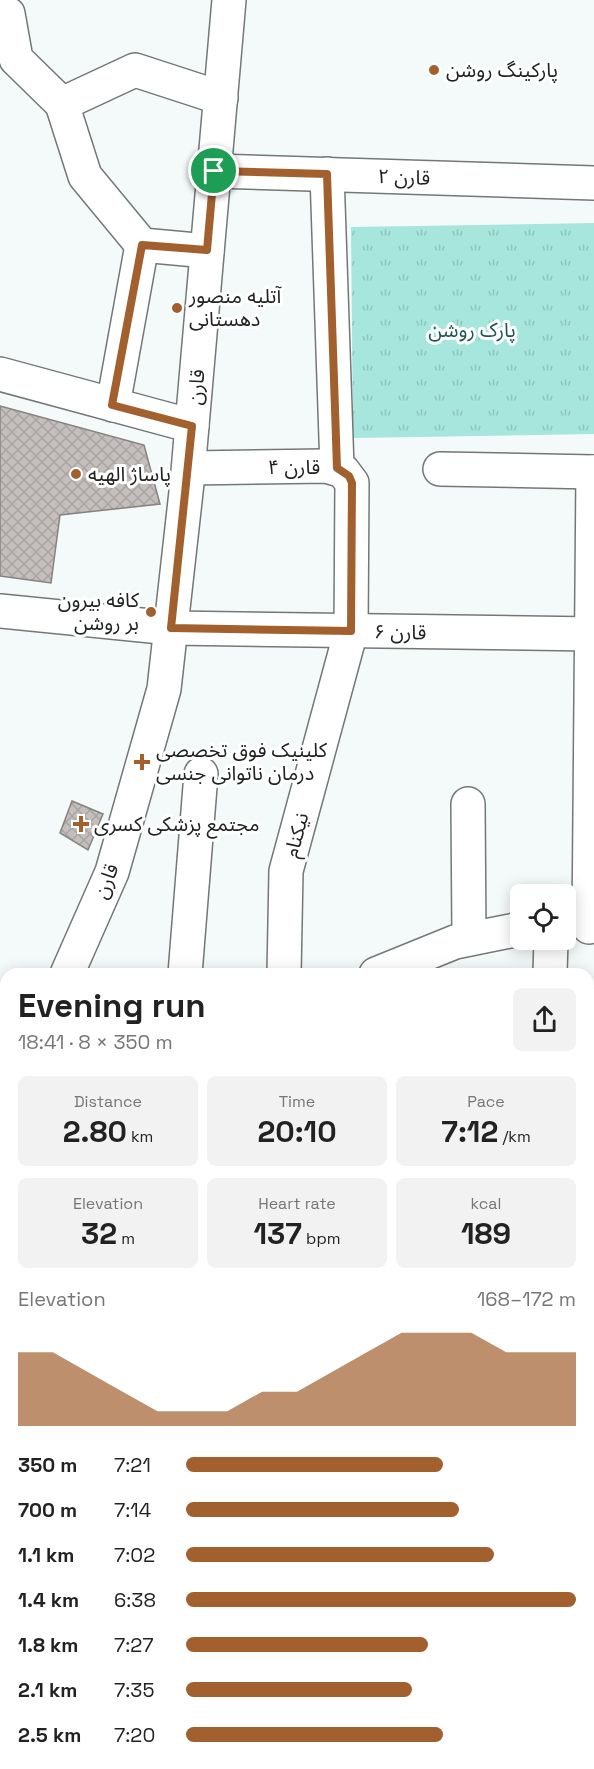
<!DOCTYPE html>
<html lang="en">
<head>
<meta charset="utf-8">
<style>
	body { margin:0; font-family:"Space Grotesk","Noto Sans Arabic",sans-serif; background:#f2f2f2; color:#222; height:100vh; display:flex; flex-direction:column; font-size:22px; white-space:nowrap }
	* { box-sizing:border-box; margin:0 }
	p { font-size:20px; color:#767676 }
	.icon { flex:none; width:33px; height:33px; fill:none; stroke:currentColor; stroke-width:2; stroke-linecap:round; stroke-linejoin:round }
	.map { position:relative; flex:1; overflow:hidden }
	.sheet { position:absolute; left:0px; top:968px; width:594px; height:802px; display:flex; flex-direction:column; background:#fff; border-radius:18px 18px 0 0; box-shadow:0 3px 15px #0003 }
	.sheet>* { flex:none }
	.buttons { position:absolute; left:510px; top:884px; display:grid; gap:12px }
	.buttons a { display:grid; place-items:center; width:66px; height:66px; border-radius:9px; background:#fff; box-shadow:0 3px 15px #0003; font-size:30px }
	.pin { position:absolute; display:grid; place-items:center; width:51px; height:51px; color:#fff; margin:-26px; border:3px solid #fff; border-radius:50%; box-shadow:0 2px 6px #0007 }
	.round { display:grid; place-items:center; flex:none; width:63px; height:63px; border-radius:9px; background:#f2f2f2 }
	.summary { display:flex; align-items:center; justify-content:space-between; height:102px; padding:0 18px }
	h1 { font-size:33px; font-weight:700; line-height:45px }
	.stats { display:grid; grid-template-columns:repeat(3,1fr); gap:9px; height:102px; padding:6px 18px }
	.stats div { display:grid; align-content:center; border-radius:9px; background:#f2f2f2; text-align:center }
	.stats b { font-size:30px; font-weight:700 }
	.stats small { font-size:16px; font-weight:400 }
	.stats p { font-size:16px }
	.chart { height:168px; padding:12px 18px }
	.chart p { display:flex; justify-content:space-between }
	.chart svg { width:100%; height:108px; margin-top:6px; fill:#a3602f; opacity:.7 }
	ul { padding:0 18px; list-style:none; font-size:20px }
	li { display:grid; grid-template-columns:96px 72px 1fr; align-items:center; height:45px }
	li i { height:15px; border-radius:8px; background:#a3602f }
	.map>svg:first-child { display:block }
	.grass { fill:url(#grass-tufts) }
	.building { fill:url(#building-cross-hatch); stroke:#86827f; stroke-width:1.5 }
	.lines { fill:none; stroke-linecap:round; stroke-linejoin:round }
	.minor-casing { stroke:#737877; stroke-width:36 }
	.major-casing { stroke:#737877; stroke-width:36 }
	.minor { stroke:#fff; stroke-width:33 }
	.major { stroke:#fff; stroke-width:33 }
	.route-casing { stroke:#fff; stroke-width:12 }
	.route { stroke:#a3602f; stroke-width:8 }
	.poi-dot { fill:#a3602f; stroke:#fff; stroke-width:2 }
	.labels { text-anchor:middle; stroke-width:6; stroke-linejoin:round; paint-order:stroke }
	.poi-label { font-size:20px; fill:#202222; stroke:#fff; text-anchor:start }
	.street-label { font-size:20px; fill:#202222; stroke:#fff }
	.park-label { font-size:20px; fill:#1e5750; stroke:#fff }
</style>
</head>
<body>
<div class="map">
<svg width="594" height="1769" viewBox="0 0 594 1769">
	<defs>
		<pattern id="grass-tufts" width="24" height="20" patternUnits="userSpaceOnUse" patternTransform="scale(1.5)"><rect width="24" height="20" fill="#a6e6dc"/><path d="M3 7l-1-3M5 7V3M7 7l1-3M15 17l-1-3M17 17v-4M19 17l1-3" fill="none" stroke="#8fc5bc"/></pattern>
		<pattern id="building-cross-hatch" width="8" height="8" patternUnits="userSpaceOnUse" patternTransform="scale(1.5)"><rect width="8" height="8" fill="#c4bfbc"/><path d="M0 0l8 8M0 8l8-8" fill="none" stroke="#a8a4a1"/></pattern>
	</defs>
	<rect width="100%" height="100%" fill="#f4faf9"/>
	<!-- grass -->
	<polygon class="grass" points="594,223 594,434 353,438 351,227"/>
	<!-- building -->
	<g class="building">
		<polygon points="0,406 144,445 160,504 60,515 51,583 0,576"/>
		<polygon points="72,801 103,814 88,850 60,833"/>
	</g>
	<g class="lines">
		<!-- minor casing -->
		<g class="minor-casing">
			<g id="minor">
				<polyline points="0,11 8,14 16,59 62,104 85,176 142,245 207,251"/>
				<polyline points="62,104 135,70 221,98"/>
				<polyline points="214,171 594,183"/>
				<polyline points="327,174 337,468"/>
				<polyline points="0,374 192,426"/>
				<polyline points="113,405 142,245"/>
				<polyline points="189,468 326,466 343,471 352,483 351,631 286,871 284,974"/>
				<polyline points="440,469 594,472"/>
				<polyline points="0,611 171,628 594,634"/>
				<polyline points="468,804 469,939"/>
				<polyline points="589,927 593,472"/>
				<polyline points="185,974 201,774"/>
				<polyline points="376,974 455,942 520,929"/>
				<polyline points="550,974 551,939"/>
				<polyline points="588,1059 594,1066"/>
				<polyline points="0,1283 6,1276"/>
				<polyline points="588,1649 594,1642"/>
				<polyline points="514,1764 518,1769"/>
				<polyline points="298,1769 299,1764"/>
				<polyline points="481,1769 486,1764"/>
			</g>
		</g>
		<!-- major casing -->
		<g class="major-casing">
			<g id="major">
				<polyline points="67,974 112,872 164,689 187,483 229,0"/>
				<polyline points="0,1118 6,1106"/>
			</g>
		</g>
		<!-- minor -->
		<use href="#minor" class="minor"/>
		<!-- major -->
		<use href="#major" class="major"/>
	</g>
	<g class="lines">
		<!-- route casing -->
		<g class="route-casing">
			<polygon id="route" points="214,171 327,174 337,468 349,476 352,483 351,631 171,628 192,426 112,405 142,245 207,250"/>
		</g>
		<!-- route -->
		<use href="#route" class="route"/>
	</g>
	<!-- markers -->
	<g class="poi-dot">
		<circle cx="434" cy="70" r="6"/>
		<circle cx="177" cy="308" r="6"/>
		<circle cx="76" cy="474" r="6"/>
		<circle cx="151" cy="612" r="6"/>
		<path d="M139 753h6v6h6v6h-6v6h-6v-6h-6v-6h6z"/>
		<path d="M78 815h6v6h6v6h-6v6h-6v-6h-6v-6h6z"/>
	</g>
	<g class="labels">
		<!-- poi labels -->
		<g class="poi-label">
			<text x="446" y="77">پارکینگ روشن</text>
			<text x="189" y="303">آتلیه منصور<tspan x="189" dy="23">دهستانی</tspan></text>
			<text x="88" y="481">پاساژ الهیه</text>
			<text x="139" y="607" text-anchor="end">کافه بیرون<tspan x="139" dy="23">بر روشن</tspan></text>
			<text x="156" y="757">کلینیک فوق تخصصی<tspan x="156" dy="23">درمان ناتوانی جنسی</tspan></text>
			<text x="94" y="831">مجتمع پزشکی کسری</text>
		</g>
		<!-- street labels -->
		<g class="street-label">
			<text transform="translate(404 177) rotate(2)" y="7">قارن ٢</text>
			<text transform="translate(196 387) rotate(-85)" y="7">قارن</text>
			<text x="294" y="474">قارن ۴</text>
			<text transform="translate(400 632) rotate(1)" y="7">قارن ۶</text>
			<text transform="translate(296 835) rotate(-75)" y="7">نیکنام</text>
			<text transform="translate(106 881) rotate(-69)" y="7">قارن</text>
		</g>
		<!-- park labels -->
		<g class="park-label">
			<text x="472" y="337">پارک روشن</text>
		</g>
	</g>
</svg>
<div class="buttons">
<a><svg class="icon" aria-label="locate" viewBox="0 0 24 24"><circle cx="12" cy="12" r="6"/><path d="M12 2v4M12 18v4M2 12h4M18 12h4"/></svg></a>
</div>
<div class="pin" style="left:214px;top:171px;background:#1e9e55"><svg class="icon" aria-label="arrive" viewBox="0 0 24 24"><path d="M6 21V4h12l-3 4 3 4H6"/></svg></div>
<section class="sheet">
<div class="summary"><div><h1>Evening run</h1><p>18:41 · 8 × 350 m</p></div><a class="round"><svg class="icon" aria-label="share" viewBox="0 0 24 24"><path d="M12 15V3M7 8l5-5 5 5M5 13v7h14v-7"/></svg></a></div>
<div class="stats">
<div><p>Distance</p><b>2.80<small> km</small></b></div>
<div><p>Time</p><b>20:10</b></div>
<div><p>Pace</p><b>7:12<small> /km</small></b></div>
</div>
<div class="stats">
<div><p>Elevation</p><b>32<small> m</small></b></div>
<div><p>Heart rate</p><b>137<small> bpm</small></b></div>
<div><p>kcal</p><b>189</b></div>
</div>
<div class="chart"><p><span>Elevation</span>168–172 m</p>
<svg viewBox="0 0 160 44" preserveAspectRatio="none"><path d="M0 44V14L10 14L20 22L30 30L40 38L50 38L60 38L70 30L80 30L90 22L100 14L110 6L120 6L130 6L140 14L150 14L160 14V44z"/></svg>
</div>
<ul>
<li><b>350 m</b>7:21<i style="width:66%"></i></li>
<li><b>700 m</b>7:14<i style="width:70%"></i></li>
<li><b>1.1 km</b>7:02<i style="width:79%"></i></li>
<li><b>1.4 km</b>6:38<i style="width:100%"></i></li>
<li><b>1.8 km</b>7:27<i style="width:62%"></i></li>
<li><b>2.1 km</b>7:35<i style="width:58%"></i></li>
<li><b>2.5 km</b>7:20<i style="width:66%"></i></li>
</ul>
</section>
</div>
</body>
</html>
